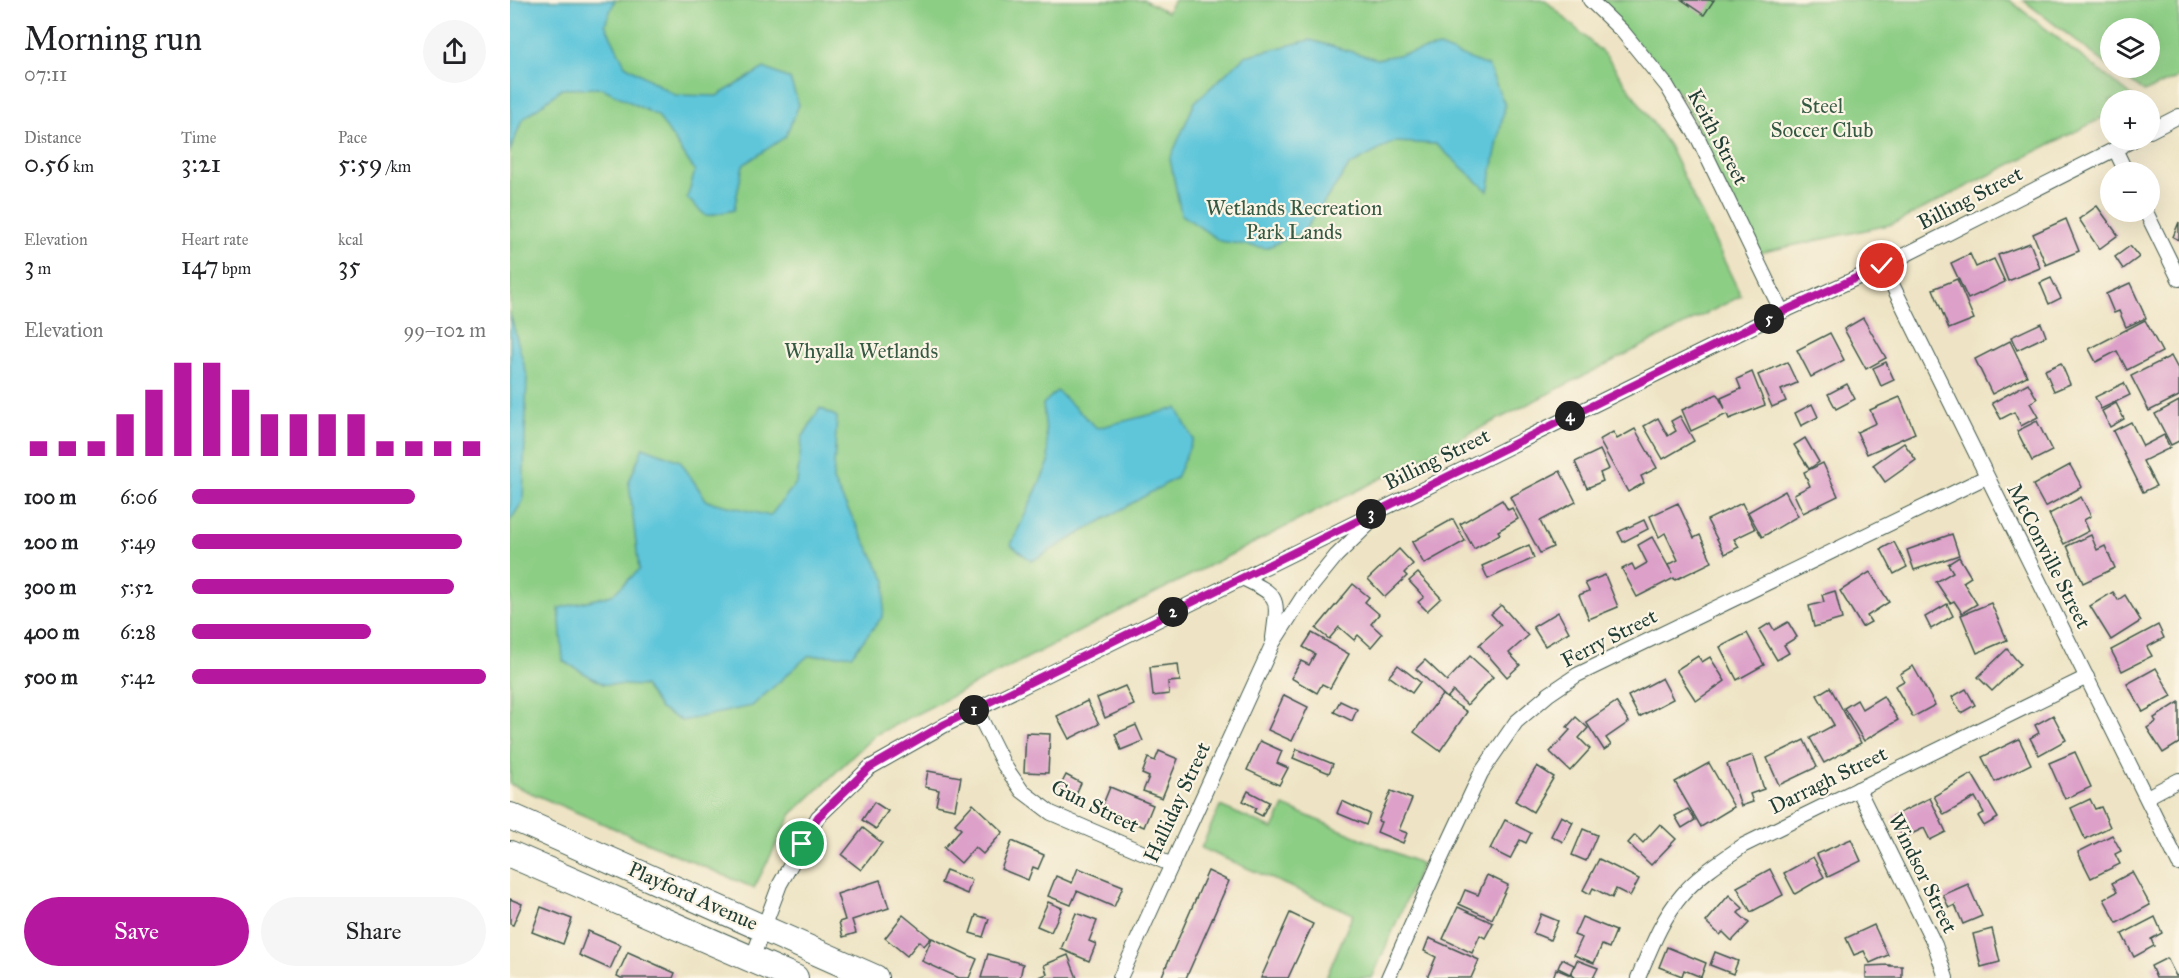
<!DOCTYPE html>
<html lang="en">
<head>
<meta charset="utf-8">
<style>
	body { margin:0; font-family:"IM FELL Great Primer",serif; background:#f6f6f6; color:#202124; height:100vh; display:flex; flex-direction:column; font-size:22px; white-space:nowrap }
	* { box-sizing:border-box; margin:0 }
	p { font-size:20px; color:#757577 }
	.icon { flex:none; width:33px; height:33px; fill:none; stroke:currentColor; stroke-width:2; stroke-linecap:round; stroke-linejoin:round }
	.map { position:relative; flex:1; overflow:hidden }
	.sheet { display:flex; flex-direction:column; background:#fff; width:510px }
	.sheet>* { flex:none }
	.controls { position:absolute; left:1590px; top:18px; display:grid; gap:12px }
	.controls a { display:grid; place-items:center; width:60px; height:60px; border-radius:50%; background:#fff; box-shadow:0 6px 24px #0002; font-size:30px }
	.pin { position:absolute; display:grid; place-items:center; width:51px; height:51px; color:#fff; margin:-26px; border:3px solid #fff; border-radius:50%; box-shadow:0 2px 6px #0007 }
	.km { position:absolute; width:30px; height:30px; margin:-15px; border-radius:50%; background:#222; color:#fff; font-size:16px; line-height:30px; text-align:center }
	.round { display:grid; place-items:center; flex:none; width:63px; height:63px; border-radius:32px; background:#f6f6f6 }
	.overview { display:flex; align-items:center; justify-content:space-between; height:102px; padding:0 24px }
	h1 { font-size:33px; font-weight:600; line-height:45px }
	.figures { display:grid; grid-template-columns:repeat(3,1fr); gap:9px; height:102px; padding:6px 24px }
	.figures div { display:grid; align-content:center }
	.figures b { font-size:26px; font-weight:600 }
	.figures small { font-size:16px; font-weight:400 }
	.figures p { font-size:16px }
	.chart { height:168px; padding:12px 24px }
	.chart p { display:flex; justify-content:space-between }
	.chart svg { width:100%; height:108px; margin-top:6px; stroke:#b5179e; stroke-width:6 }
	.cta { display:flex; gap:12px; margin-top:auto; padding:12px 24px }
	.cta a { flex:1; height:69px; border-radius:36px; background:#b5179e; color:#fff; font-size:24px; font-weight:600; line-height:69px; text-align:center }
	.cta a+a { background:#f6f6f6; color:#202124 }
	ul { padding:0 24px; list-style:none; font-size:20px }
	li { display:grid; grid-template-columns:96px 72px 1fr; align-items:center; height:45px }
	li i { height:15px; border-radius:8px; background:#b5179e }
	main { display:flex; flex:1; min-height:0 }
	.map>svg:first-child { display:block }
	.green { fill:#8dce85; stroke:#56865c; stroke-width:1.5 }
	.water { fill:#5ec6da; stroke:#3e8287; stroke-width:1.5 }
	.building { fill:#dda1c9 }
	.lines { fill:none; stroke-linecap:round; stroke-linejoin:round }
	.street-casing { stroke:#3e564a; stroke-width:16 }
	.highway-casing { stroke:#3e564a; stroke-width:28 }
	.street { stroke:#fff; stroke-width:14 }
	.highway { stroke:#fff; stroke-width:26 }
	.route-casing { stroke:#fff; stroke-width:12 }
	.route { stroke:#b5179e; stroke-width:8 }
	.labels { text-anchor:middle; stroke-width:4.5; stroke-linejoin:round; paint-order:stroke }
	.park-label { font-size:21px; fill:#355a44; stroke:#fcf5e5 }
	.street-label { font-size:21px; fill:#1f3d34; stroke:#fcf5e5 }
</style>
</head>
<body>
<main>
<section class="sheet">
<div class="overview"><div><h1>Morning run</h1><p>07:11</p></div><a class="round"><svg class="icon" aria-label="share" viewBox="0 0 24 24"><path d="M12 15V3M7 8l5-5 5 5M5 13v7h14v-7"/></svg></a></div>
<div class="figures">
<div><p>Distance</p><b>0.56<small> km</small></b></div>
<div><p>Time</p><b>3:21</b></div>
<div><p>Pace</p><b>5:59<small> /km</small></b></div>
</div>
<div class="figures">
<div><p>Elevation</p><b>3<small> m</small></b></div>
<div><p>Heart rate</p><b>147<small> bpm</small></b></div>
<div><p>kcal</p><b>35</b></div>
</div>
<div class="chart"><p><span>Elevation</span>99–102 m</p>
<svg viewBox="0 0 160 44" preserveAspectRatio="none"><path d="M5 44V38M15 44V38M25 44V38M35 44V27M45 44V17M55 44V6M65 44V6M75 44V17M85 44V27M95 44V27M105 44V27M115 44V27M125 44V38M135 44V38M145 44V38M155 44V38"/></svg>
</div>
<ul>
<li><b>100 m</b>6:06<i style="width:76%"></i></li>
<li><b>200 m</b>5:49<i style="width:92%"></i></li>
<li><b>300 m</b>5:52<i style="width:89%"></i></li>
<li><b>400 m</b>6:28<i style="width:61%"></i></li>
<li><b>500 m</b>5:42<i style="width:100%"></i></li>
</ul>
<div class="cta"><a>Save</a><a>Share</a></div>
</section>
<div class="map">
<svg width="1669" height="978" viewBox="0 0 1669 978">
	<rect width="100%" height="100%" fill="#fcf5e5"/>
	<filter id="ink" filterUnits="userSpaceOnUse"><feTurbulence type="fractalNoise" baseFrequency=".0167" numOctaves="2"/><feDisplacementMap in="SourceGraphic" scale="12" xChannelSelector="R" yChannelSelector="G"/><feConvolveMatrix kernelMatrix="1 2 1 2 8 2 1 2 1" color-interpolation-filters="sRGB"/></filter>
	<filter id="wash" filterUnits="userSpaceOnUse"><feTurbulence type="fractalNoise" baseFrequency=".008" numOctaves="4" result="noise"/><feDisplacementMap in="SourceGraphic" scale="24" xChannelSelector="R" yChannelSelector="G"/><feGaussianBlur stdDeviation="1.35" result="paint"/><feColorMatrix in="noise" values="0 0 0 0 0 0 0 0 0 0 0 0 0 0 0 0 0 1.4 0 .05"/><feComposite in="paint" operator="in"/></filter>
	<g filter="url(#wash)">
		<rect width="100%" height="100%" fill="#eee4c5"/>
		<!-- green -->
		<g class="green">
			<polygon points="0,0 634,0 657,12 664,0 1035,0 1097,57 1159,146 1231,296 365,735 282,814 244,888 0,784"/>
			<polygon points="1077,0 1499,0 1627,100 1600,100 1600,114 1383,224 1244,254 1173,97"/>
			<polygon points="1513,0 1669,0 1669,77 1634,92 1602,68 1640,68 1640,28 1600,28 1600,67"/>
			<polygon points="710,806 763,829 774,806 912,864 862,978 816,978 843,914 691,848"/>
		</g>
		<!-- water -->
		<g class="water">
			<polygon points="0,0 105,0 95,24 115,65 165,95 207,96 254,68 280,79 289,105 275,137 233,165 224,210 196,216 177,198 185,171 148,116 92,88 52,89 12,120 0,152"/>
			<polygon points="800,40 867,59 929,47 978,66 995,105 978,191 926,144 884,142 839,166 794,231 756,248 710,241 671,214 660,159 685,102 735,56"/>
			<polygon points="0,314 17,375 13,501 0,521"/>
			<polygon points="547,391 587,428 667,408 683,439 666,478 522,561 501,545 539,462 533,404"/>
			<polygon points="310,408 327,417 323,481 376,581 373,616 342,655 298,656 242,706 172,721 150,709 134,686 93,684 53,661 49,608 102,595 129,570 119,482 133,447 170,461 197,501 260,516 287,482 292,438"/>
		</g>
		<g id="blocks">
			<!-- building -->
			<g class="building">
				<polygon points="1172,0 1204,0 1194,15"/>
				<polygon points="1587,206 1608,235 1589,249 1569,219"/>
				<polygon points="1556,219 1569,251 1536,265 1523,234"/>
				<polygon points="1669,222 1669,240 1663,237"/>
				<polygon points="1520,243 1530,268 1498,281 1488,255"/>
				<polygon points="1620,246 1629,257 1613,269 1605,257"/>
				<polygon points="1460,254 1466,267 1484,259 1495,282 1458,299 1441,263"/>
				<polygon points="1541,278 1551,298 1539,304 1530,283"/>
				<polygon points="1447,279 1464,319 1439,329 1423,289"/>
				<polygon points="1620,283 1636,318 1616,327 1609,311 1604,313 1596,294"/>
				<polygon points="1353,318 1376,358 1356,369 1334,329"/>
				<polygon points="1635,320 1652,352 1617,370 1607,351 1586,362 1579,349"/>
				<polygon points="1531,323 1536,336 1507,350 1501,337"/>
				<polygon points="1320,333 1334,360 1301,377 1287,350"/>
				<polygon points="1500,341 1517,376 1482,394 1465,359"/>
				<polygon points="1661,356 1669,371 1669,396 1639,411 1621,376"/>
				<polygon points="1277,362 1287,383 1271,390 1276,401 1262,407 1248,375"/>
				<polygon points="1376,362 1384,380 1371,386 1363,368"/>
				<polygon points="1551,363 1560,384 1544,391 1535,370"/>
				<polygon points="1242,372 1255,405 1219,419 1217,414 1181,431 1172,410 1207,394 1215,409 1211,398 1231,389 1227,379"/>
				<polygon points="1518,383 1527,399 1520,403 1528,417 1511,426 1504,412 1491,419 1482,403"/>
				<polygon points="1614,383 1620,395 1591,409 1585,397"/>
				<polygon points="1337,384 1345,399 1326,409 1318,394"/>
				<polygon points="1390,397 1405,433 1357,454 1347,432 1366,423 1360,410"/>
				<polygon points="1669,401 1669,441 1661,445 1645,414"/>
				<polygon points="1606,403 1614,419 1600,427 1592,411"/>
				<polygon points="1302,404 1308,417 1291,426 1285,413"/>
				<polygon points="1170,416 1184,441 1153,459 1134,426 1148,418 1158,436 1166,431 1161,421"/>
				<polygon points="1527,421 1542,451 1522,461 1507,431"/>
				<polygon points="1621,422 1633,446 1654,435 1660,448 1633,461 1646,486 1633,492 1603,431"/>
				<polygon points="1125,429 1147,468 1131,476 1134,483 1118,492 1089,440 1103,432 1107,439"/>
				<polygon points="1295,438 1309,462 1299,469 1284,445"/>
				<polygon points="1394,443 1406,460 1375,482 1363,465"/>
				<polygon points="1090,450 1099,469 1090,473 1093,481 1077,488 1065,462"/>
				<polygon points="1313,463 1328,496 1293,513 1284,494 1300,486 1294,472"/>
				<polygon points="1560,465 1572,487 1535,507 1523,485"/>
				<polygon points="1050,471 1066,502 1030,521 1043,547 1030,553 1000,497"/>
				<polygon points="1275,491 1288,516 1252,537 1238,512"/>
				<polygon points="1571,497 1581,516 1574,520 1579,531 1554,544 1539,514"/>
				<polygon points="992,500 998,510 1002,508 1008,519 988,531 990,534 964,549 950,524"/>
				<polygon points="1168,503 1184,538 1190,535 1202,562 1165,580 1164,578 1127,597 1112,569 1122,564 1125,570 1137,563 1128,545 1142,537 1162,573 1158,565 1168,560 1155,533 1149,537 1140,516"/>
				<polygon points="1232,503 1245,529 1224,539 1229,547 1215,554 1197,520"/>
				<polygon points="943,519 955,541 914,564 902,542"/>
				<polygon points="1134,520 1138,529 1113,542 1108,532"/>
				<polygon points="1442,534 1449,555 1404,570 1397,550"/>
				<polygon points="1581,535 1587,550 1595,546 1605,568 1573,583 1557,546"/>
				<polygon points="1384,542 1397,567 1384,574 1371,549"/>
				<polygon points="1019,545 1024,558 978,579 972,566"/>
				<polygon points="889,549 903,564 894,573 897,576 875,597 858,579"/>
				<polygon points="1449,557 1461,577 1453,582 1467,604 1452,613 1444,601 1440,603 1426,582 1443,572 1438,564"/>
				<polygon points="1360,572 1379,602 1357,616 1361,622 1352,627 1330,591"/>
				<polygon points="908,573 931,598 917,611 908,602 914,597 899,581"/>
				<polygon points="1095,575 1108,607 1079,619 1069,595 1079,591 1075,583"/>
				<polygon points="843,584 859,597 855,602 869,614 861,624 872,634 861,647 848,635 844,640 829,627 819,639 806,629"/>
				<polygon points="1325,591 1332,619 1304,627 1299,606 1314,602 1312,595"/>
				<polygon points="1603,592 1608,600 1615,595 1631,621 1601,640 1580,606"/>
				<polygon points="1481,603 1497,640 1467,653 1451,615"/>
				<polygon points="1437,604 1443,616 1421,629 1415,617"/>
				<polygon points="991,605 1018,636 999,653 1010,665 997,677 969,645 991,625 981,614"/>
				<polygon points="1048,612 1059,632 1035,646 1023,627"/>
				<polygon points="1278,622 1287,637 1274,645 1279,653 1267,660 1249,630 1260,623 1264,630"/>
				<polygon points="1648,625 1654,638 1637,647 1642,656 1612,671 1601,650"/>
				<polygon points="802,633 839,654 820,688 812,684 807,693 781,678 791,661 799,665 805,654 793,647"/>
				<polygon points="1237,633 1254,665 1227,680 1210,647"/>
				<polygon points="1497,649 1510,664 1482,691 1468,677"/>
				<polygon points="960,656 983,677 957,705 943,691 937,698 906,669 915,660 937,681"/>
				<polygon points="1188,656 1192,662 1200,657 1215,681 1186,701 1166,670"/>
				<polygon points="668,664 670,681 658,682 659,694 643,696 640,667"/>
				<polygon points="888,665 910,682 902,693 879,676"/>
				<polygon points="1403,666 1425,705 1403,717 1385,686 1394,681 1390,674"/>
				<polygon points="1646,668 1662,696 1633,712 1617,684"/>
				<polygon points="1152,678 1163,699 1129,717 1118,696"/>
				<polygon points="615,686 624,705 595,718 587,698"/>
				<polygon points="1320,687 1351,743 1314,763 1300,738 1324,725 1307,695"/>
				<polygon points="1456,689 1465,705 1451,713 1442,697"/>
				<polygon points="774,695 798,707 782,741 758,730"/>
				<polygon points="932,695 957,712 930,751 904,732"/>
				<polygon points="1373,696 1388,720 1354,741 1334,708 1347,700 1352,709"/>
				<polygon points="577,701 589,724 559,739 547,716"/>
				<polygon points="830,701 847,709 842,721 824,712"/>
				<polygon points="1106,702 1119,722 1096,738 1101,745 1094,750 1076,722"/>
				<polygon points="1669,702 1669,743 1653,753 1637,728 1646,722 1644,718"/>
				<polygon points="1543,715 1556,740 1529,755 1520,738 1529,733 1525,725"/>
				<polygon points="1066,717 1078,728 1069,738 1080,749 1060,771 1040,752 1060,730 1057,727"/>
				<polygon points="626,725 633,741 611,750 605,734"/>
				<polygon points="516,733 540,734 538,773 514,772"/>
				<polygon points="1509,739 1521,764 1485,782 1472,757"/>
				<polygon points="1294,740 1307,767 1269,785 1257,758"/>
				<polygon points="750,741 772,751 767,763 778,768 769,785 737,770"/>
				<polygon points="787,749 823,764 819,773 783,758"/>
				<polygon points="649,751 668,759 652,798 633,791 639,777 632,774 638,758 645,761"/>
				<polygon points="1565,752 1581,787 1555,799 1539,763"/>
				<polygon points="1243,755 1254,789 1240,794 1243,802 1231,806 1217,764"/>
				<polygon points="1199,763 1224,807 1191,827 1165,782"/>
				<polygon points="1027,766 1044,777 1023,812 1005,801"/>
				<polygon points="418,771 451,777 445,809 426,805 429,790 415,787"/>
				<polygon points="1462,774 1488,818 1474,826 1468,816 1474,813 1465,797 1434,815 1424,796"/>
				<polygon points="556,775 571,783 565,796 549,789"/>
				<polygon points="600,787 643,805 634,827 591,809"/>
				<polygon points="738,791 759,802 752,816 744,812 746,808 733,801"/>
				<polygon points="881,791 902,799 889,830 897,833 893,843 867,832 871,822 868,821"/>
				<polygon points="1420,798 1436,832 1420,840 1414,828 1393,838 1383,816"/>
				<polygon points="1580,799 1585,809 1591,807 1600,827 1575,839 1561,808"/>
				<polygon points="832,801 860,814 856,825 827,813"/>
				<polygon points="364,802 378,811 366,829 352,820"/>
				<polygon points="463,804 493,832 473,854 465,847 451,863 434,848 451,829 445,824"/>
				<polygon points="1178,809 1185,820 1172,828 1165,816"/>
				<polygon points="1051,816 1063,822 1053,842 1041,836"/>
				<polygon points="995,820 1021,833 1016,843 1010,840 1000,859 980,849"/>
				<polygon points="1150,824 1166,839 1141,865 1118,843 1125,835 1133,843"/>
				<polygon points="353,828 372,843 351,870 332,855"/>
				<polygon points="1073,829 1087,835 1076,861 1062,855"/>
				<polygon points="1602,835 1611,851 1605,854 1610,864 1581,878 1568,852"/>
				<polygon points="1341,839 1351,861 1318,877 1307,854"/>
				<polygon points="502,841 534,855 528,869 523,867 518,880 491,869"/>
				<polygon points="1303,857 1314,877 1285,894 1274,873"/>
				<polygon points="1089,859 1129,879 1120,896 1106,889 1102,898 1083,888 1080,894 1073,890"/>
				<polygon points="568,868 613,886 604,907 567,891 561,905 538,896 546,876 562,883"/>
				<polygon points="1260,869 1273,895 1241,912 1227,887"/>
				<polygon points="436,870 462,880 457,894 431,883"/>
				<polygon points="698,871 719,881 676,978 651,978"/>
				<polygon points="1622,872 1640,905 1607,923 1594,899 1607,892 1602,883"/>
				<polygon points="977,875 998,885 982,919 949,904 955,890 968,895"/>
				<polygon points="370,880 379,908 342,920 346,933 333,937 329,922 335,920 327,894"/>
				<polygon points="1458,884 1472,916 1453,924 1445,905 1439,908 1433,895"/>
				<polygon points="1219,895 1233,908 1228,913 1239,923 1222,941 1213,932 1210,935 1196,922"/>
				<polygon points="0,899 12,904 3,925 0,924"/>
				<polygon points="538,902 552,908 541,932 527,926"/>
				<polygon points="31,907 62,919 53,944 22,932"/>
				<polygon points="948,907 983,923 975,938 970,935 962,953 933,939"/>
				<polygon points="566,913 587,921 579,941 586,944 579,961 551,949"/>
				<polygon points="780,913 803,924 778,978 751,978"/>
				<polygon points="1031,914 1048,921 1040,940 1023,933"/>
				<polygon points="393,915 421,938 414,946 409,941 397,956 375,938"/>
				<polygon points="466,915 479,919 473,937 460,933"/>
				<polygon points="1072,917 1106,931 1099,948 1092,945 1084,963 1064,955 1072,938 1064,935"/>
				<polygon points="1645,917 1652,933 1641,939 1644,946 1624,957 1612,934"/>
				<polygon points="1364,925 1378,955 1360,963 1354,951 1344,955 1336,938"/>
				<polygon points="1482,929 1490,962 1471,967 1463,934"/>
				<polygon points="78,931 111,945 100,969 69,955"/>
				<polygon points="422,938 467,959 459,978 449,978 412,961"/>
				<polygon points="919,938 969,960 961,978 917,978 926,957 914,951"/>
				<polygon points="1157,947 1196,963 1191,977 1174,970 1172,976 1149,967"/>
				<polygon points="118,952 165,973 163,978 111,978 107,976"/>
				<polygon points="1205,952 1228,961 1223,974 1200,965"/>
				<polygon points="478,954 513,964 510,978 471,978"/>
				<polygon points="558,955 567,978 527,978 537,974 534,965"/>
				<polygon points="1657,958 1666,976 1669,975 1669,978 1646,978 1641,966"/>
				<polygon points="1052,959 1064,965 1060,974 1048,968"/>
				<polygon points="1067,960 1088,968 1083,978 1043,978 1046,969 1065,977 1061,974"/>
				<polygon points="1380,965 1380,966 1392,966 1392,978 1356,978 1356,966"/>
			</g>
		</g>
	</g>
	<g filter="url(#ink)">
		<use href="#blocks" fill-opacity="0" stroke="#3e564a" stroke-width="1.5"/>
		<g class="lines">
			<!-- street casing -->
			<g class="street-casing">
				<g id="street">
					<polyline points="1080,0 1113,32 1157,86 1189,140 1272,312"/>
					<polyline points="1640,131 1669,116"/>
					<polyline points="1605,149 1616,172"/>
					<polyline points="1636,212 1669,279"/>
					<polyline points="1373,266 1669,864"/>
					<path d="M 732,578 C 771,596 768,598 763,638"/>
					<polyline points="466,709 494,765 512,791 541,813 662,865"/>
					<polyline points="1348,789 1425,945 1436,978"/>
					<polyline points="1637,797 1669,780"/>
					<polyline points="242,959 270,884 308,817 359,768 435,725 1272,312 1373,266 1623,140"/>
					<polyline points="610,978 763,643 792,598 826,556 866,517"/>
					<polyline points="878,978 928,865 971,773 1006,722 1039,694 1067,675 1476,477"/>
					<path d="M 1128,978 C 1140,950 1152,918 1172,895 C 1189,875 1212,860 1234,845 L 1577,677"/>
				</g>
			</g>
			<!-- highway casing -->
			<g class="highway-casing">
				<g id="highway">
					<polyline points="0,816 365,978"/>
					<polyline points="0,854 285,978"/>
				</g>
			</g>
			<!-- street -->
			<use href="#street" class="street"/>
			<!-- highway -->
			<use href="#highway" class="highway"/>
		</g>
	</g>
	<g class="lines" filter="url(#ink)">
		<!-- route casing -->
		<g class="route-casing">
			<polyline id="route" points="292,844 308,817 359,768 435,724 1272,312 1372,266"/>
		</g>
		<!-- route -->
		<use href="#route" class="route"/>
	</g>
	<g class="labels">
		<!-- park labels -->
		<g class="park-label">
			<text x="1312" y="113">Steel<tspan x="1312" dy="24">Soccer Club</tspan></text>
			<text x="784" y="215">Wetlands Recreation<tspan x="784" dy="24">Park Lands</tspan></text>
			<text x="351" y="358">Whyalla Wetlands</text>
		</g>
		<!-- street labels -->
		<g class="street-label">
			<text transform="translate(1208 137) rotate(62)" y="7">Keith Street</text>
			<text transform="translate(1460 198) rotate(-27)" y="7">Billing Street</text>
			<text transform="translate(927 459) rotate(-26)" y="7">Billing Street</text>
			<text transform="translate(1539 556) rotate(63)" y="7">McConville Street</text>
			<text transform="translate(1099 638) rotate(-27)" y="7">Ferry Street</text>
			<text transform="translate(1318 780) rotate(-26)" y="7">Darragh Street</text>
			<text transform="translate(667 802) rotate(-65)" y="7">Halliday Street</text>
			<text transform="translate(585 806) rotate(26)" y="7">Gun Street</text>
			<text transform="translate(1413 873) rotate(64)" y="7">Windsor Street</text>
			<text transform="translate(183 896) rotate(24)" y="7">Playford Avenue</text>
		</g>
	</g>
</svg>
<div class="controls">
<a><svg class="icon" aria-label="layers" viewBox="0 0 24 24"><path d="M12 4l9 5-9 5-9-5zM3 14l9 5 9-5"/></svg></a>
<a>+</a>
<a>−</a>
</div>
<div class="pin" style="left:292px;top:844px;background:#1e9e55"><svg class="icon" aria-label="arrive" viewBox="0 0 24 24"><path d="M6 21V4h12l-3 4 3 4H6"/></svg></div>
<div class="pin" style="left:1372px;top:266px;background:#d93025"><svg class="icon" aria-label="check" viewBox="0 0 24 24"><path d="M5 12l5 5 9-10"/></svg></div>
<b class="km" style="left:464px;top:710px">1</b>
<b class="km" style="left:663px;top:612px">2</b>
<b class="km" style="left:861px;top:514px">3</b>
<b class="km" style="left:1060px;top:416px">4</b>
<b class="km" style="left:1259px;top:319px">5</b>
</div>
</main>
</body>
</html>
